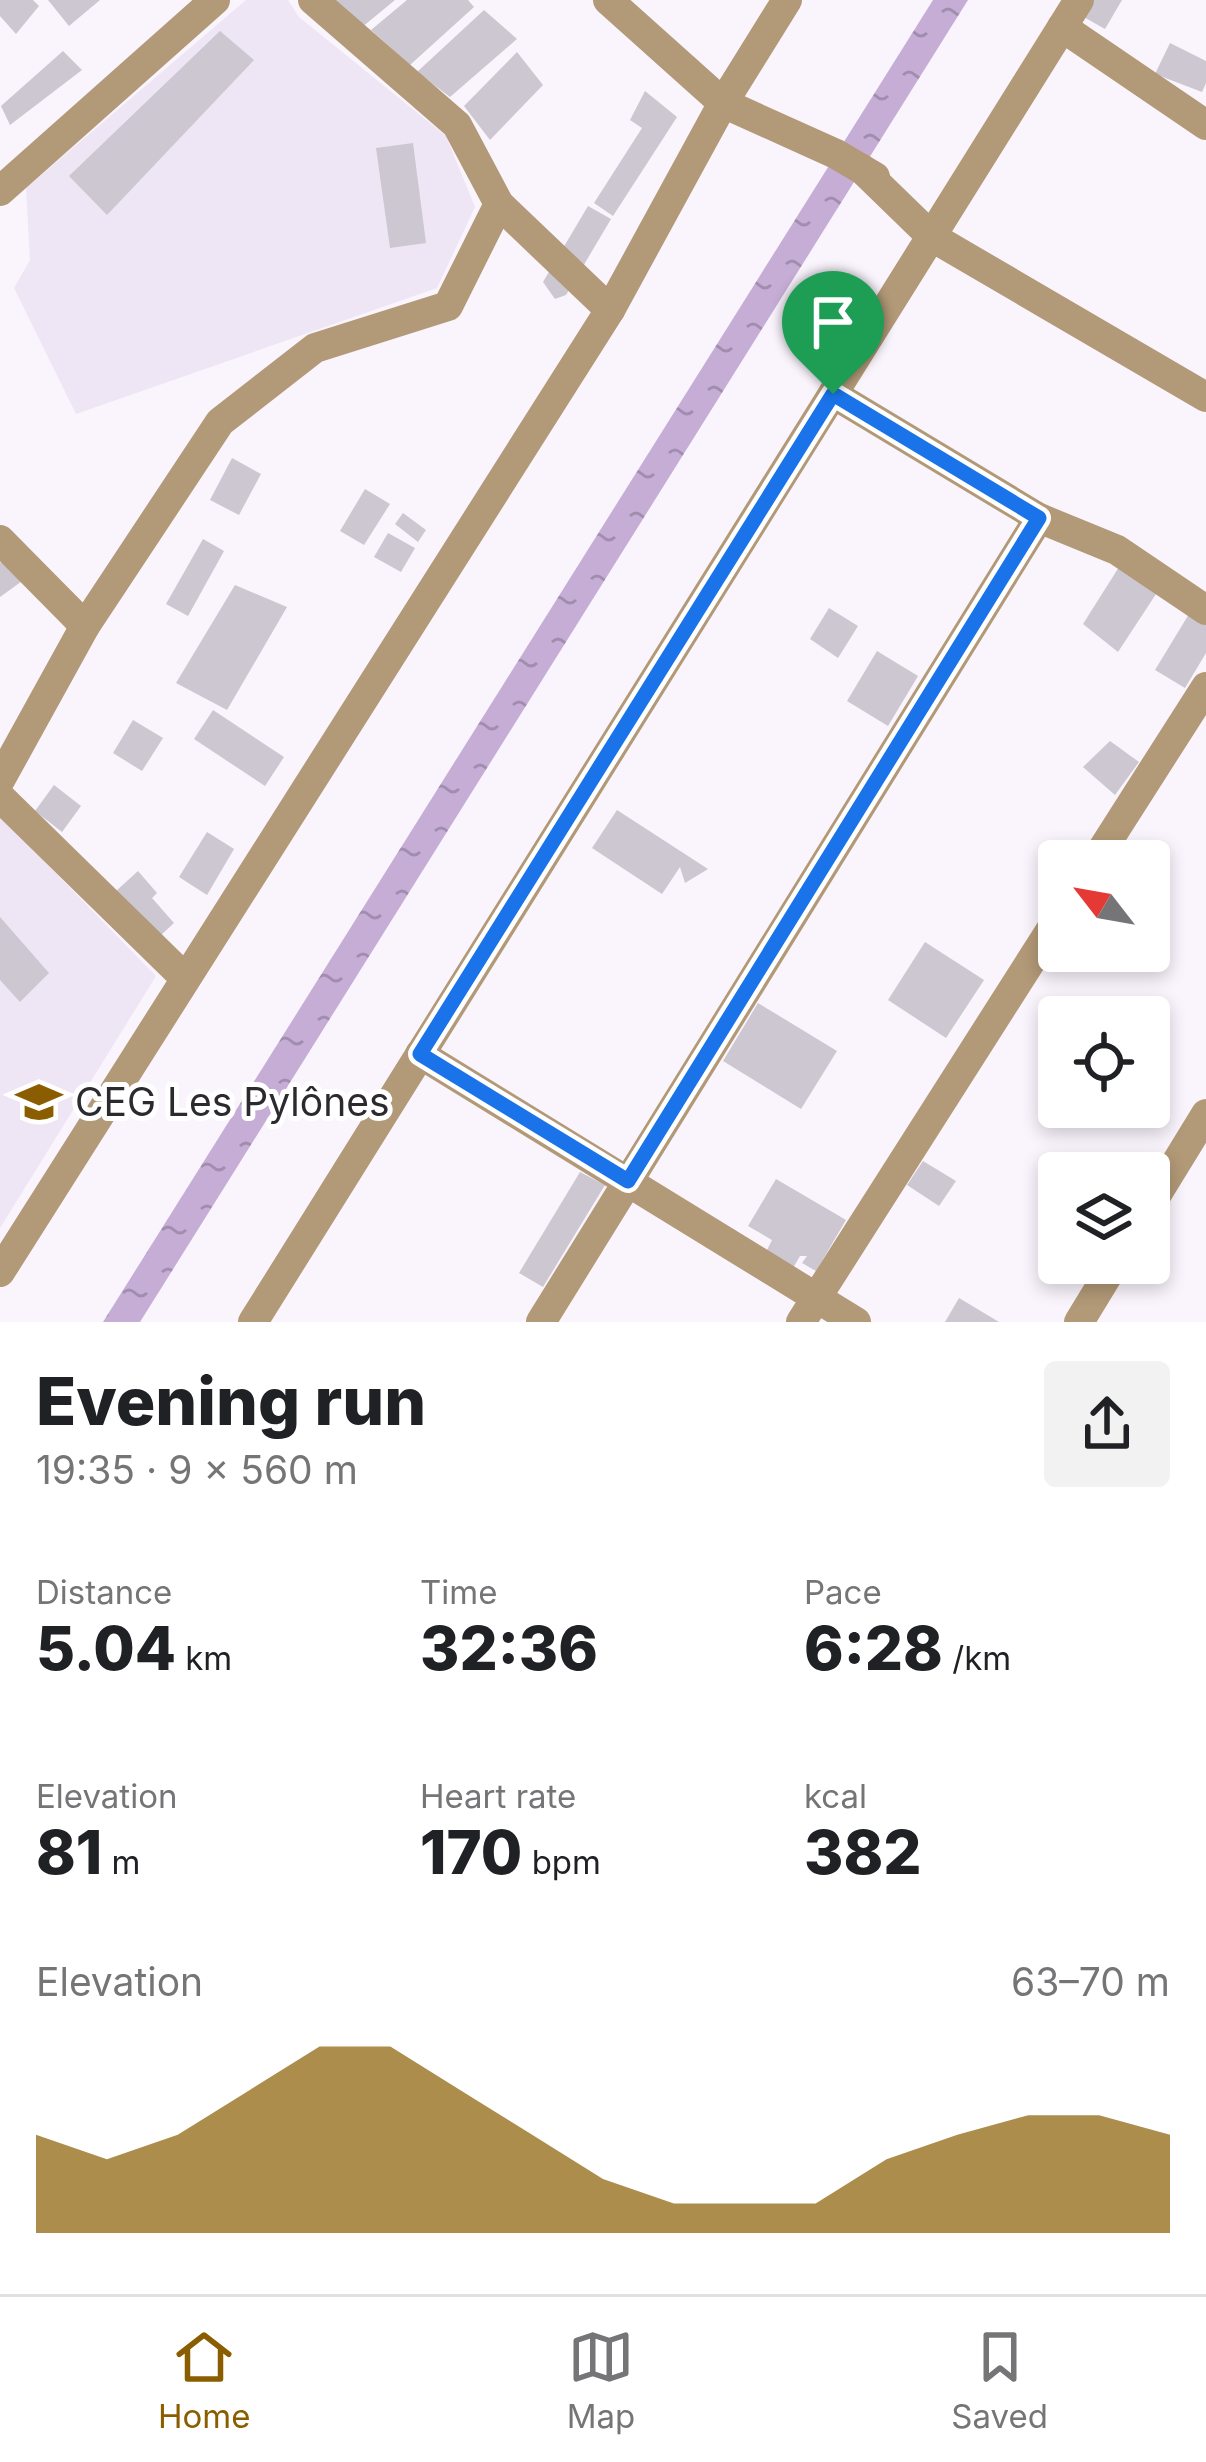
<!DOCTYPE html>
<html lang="en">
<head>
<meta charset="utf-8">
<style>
	body { margin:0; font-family:Inter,sans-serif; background:#f2f2f2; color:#202124; height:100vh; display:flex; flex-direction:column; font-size:45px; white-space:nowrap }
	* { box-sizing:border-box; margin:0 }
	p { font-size:39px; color:#757577 }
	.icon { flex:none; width:66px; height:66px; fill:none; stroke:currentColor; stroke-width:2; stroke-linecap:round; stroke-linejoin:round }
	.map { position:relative; height:1322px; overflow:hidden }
	.details { display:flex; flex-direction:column; background:#fff; flex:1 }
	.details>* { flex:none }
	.needle { width:78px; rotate:301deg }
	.buttons { position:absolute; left:1038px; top:840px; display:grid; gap:24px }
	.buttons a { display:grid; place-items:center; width:132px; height:132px; border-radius:12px; background:#fff; box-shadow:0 6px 18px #0003; font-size:60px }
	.pin { position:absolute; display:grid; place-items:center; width:102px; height:102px; color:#fff; margin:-123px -51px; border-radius:50% 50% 50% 0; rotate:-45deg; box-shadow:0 0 12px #0007 }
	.pin .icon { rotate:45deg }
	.round { display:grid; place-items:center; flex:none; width:126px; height:126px; border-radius:12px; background:#f2f2f2 }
	.overview { display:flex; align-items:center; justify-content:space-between; height:204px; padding:0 36px }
	h1 { font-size:66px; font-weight:800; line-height:90px }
	.stats { display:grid; grid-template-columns:repeat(3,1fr); gap:18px; height:204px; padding:12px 36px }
	.stats div { display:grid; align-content:center }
	.stats b { font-size:60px; font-weight:800 }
	.stats small { font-size:33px; font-weight:400 }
	.stats p { font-size:33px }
	.chart { height:336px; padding:24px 36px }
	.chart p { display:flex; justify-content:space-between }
	.chart svg { width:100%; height:216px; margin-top:12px; fill:#8a5e00; opacity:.7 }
	.tabs { display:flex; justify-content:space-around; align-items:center; height:168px; border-top:3px solid #e0e0e0; background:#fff; font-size:33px; color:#757577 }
	.tabs a { display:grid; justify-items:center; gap:6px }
	.tabs .on { color:#8a5e00 }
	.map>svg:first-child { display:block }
	.built { fill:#efe6f5 }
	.water { fill:url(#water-ripples) }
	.building { fill:#ccc7d0 }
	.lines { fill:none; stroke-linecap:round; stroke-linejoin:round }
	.minor { stroke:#b29977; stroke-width:30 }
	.tertiary { stroke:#b29977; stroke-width:30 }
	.route-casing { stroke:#fff; stroke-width:24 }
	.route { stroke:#1a73e8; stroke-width:15 }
	.labels { text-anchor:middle; stroke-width:10; stroke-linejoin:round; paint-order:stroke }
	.poi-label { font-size:39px; fill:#2c2a2e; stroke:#fff; text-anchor:start }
</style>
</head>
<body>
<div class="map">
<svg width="1206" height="1322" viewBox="0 0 1206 1322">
	<defs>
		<pattern id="water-ripples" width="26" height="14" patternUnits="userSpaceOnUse" patternTransform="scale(3)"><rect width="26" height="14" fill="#c6add6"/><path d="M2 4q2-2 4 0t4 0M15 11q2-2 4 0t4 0" fill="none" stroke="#a18dae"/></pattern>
	</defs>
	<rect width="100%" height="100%" fill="#faf4fd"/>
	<!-- built -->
	<g class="built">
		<polygon points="246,0 288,0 299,17 446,136 475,207 437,288 76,414 14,288 30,260 26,188"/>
		<polygon points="0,816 156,976 0,1228"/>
	</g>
	<!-- water -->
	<polygon class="water" points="933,0 968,0 140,1322 103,1322"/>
	<!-- building -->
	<g class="building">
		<polygon points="0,0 33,0 39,6 16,34 0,16"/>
		<polygon points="48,0 100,0 69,26"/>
		<polygon points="327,0 395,0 361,28"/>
		<polygon points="407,0 468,0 474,7 410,65 371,30"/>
		<polygon points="1092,0 1122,0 1105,29 1082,16"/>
		<polygon points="484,10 517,39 450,97 417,72"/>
		<polygon points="220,31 254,60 107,215 69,176"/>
		<polygon points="1170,43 1206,61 1206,83 1202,92 1155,74"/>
		<polygon points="63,51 82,70 10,125 1,106"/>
		<polygon points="517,52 543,85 490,140 464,106"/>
		<polygon points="645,91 677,117 613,216 594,203 642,128 630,120"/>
		<polygon points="413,143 426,243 390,248 376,148"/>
		<polygon points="588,206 611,219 566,295 555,299 543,282"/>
		<polygon points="232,458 261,474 239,515 210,500"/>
		<polygon points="365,489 390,504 364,545 340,531"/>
		<polygon points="403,513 426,530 418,542 395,524"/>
		<polygon points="388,533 415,548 401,572 374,557"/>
		<polygon points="203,539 224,551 188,616 166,604"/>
		<polygon points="10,556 25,579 0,597 0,563"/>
		<polygon points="1119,567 1156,594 1118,652 1083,624"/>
		<polygon points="235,585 287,607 227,710 176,683"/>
		<polygon points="829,608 858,626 838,658 810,639"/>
		<polygon points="1189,614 1206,624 1206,653 1185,688 1155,670"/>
		<polygon points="877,651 918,676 888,726 847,701"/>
		<polygon points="213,710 284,757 265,786 194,739"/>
		<polygon points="133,720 163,738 142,771 113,753"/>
		<polygon points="1110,741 1139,762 1115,795 1083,767"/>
		<polygon points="54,785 81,806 62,832 35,811"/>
		<polygon points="617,810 708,869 685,883 680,867 662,894 592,848"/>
		<polygon points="207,832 234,849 207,895 179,877"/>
		<polygon points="138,871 157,893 152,898 174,923 146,949 104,902"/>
		<polygon points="0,917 49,973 20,1002 0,980"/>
		<polygon points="925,942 984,980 946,1038 888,1000"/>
		<polygon points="758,1003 837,1051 801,1109 723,1061"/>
		<polygon points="923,1161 956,1181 939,1206 907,1185"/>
		<polygon points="580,1172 605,1185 543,1287 519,1273"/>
		<polygon points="776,1179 846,1220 816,1271 802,1263 807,1256 800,1256 793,1268 766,1252 772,1240 748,1226"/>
		<polygon points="959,1298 999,1322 945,1322"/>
	</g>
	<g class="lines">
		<!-- minor -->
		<g class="minor">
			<polyline points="313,0 457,125 499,204 610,310"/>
			<polyline points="1062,27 1206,125"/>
			<polyline points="0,191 215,0"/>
			<polyline points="833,394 1039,518 1117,550 1206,610"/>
			<polyline points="0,540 85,626"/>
			<polyline points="0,780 85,626 220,422 315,348 448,306 499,204"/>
			<polyline points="0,797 184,977"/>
			<polyline points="1095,861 1206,687"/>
			<polyline points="420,1054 856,1322"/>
			<polyline points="1149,1207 1206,1114"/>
			<polyline points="0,1272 610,310 723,103 787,0"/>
			<polyline points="541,1322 1039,518"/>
			<polyline points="801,1322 1059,917"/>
			<polyline points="1079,1322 1115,1263"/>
		</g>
		<!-- tertiary -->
		<g class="tertiary">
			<polyline points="608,0 723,103 836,154 875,177"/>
			<polyline points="862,169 932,237 1206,397"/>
			<polyline points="253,1322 1079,0"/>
		</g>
	</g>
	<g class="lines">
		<!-- route casing -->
		<g class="route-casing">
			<polygon id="route" points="833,394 1039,518 628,1181 420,1054"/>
		</g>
		<!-- route -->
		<use href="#route" class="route"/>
	</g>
	<!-- icons -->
	<defs>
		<g id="university-bare" transform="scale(3.6)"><path d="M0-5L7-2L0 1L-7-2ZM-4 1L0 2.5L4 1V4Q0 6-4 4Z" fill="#8a5e00" stroke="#fff" stroke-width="2.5" paint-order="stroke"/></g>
	</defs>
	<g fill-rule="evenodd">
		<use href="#university-bare" x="39" y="1102"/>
	</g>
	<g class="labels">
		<!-- poi labels -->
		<g class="poi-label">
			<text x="75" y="1116">CEG Les Pylônes</text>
		</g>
	</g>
</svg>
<div class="buttons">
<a><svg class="needle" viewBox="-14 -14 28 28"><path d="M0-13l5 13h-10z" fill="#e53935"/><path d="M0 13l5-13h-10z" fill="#757577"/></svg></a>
<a><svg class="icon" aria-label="locate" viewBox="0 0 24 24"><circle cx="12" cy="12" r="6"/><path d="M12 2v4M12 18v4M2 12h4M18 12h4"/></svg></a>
<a><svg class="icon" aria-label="layers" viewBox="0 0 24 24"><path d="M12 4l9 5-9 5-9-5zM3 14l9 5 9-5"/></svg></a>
</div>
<div class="pin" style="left:833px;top:394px;background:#1e9e55"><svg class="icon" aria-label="arrive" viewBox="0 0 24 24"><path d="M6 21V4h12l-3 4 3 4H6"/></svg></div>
</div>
<section class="details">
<div class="overview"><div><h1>Evening run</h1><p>19:35 · 9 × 560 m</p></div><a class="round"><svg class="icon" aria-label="share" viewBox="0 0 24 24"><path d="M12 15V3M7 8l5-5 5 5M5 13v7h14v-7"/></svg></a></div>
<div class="stats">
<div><p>Distance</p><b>5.04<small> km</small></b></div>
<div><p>Time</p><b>32:36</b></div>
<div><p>Pace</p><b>6:28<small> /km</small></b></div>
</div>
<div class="stats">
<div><p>Elevation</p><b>81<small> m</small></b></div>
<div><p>Heart rate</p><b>170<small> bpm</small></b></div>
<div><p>kcal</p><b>382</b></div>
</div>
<div class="chart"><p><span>Elevation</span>63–70 m</p>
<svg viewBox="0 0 160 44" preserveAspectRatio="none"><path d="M0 44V24L10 29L20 24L30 15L40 6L50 6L60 15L70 24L80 33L90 38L100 38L110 38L120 29L130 24L140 20L150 20L160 24V44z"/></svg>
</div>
</section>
<nav class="tabs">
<a class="on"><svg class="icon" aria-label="home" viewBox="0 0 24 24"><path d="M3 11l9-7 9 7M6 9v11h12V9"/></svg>Home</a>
<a><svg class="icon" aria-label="map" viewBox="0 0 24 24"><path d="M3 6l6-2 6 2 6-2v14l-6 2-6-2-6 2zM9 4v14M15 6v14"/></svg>Map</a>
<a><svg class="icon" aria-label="saved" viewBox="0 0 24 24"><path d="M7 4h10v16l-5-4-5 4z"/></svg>Saved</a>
</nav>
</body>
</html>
